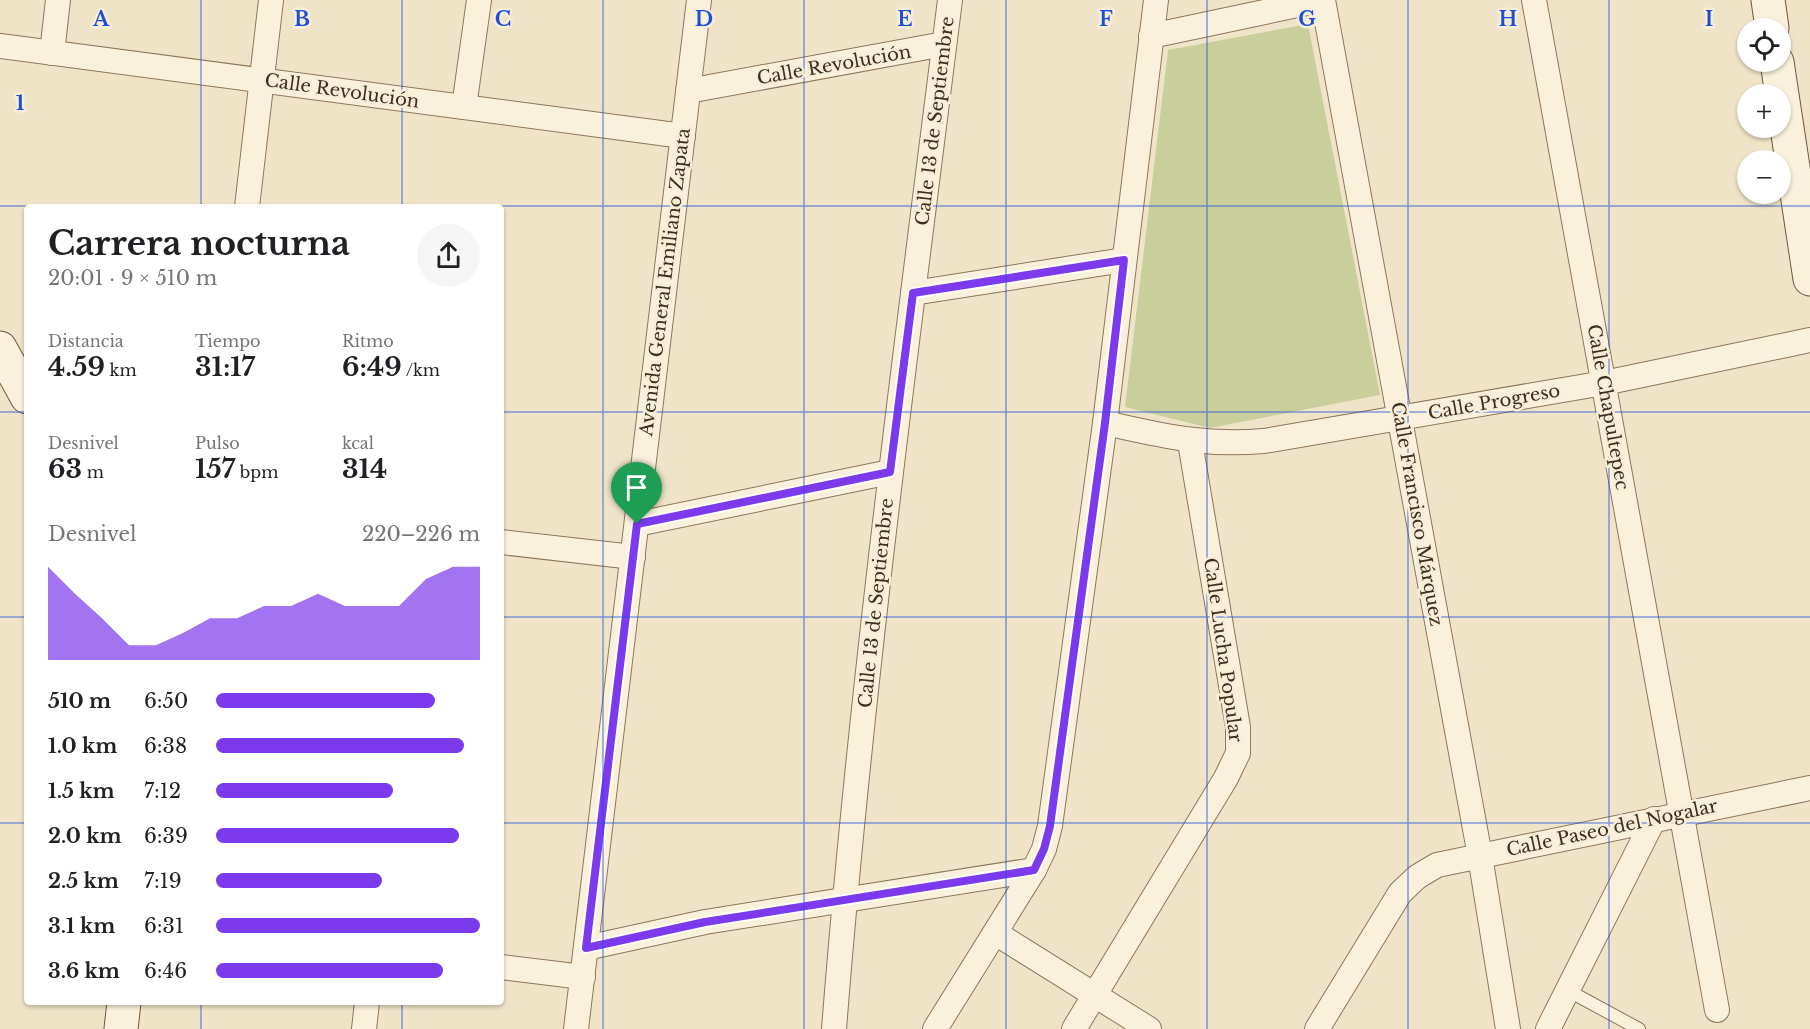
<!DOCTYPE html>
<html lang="es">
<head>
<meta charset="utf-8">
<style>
	body { margin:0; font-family:"Libre Baskerville",serif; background:#f6f6f6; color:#202124; height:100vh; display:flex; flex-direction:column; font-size:22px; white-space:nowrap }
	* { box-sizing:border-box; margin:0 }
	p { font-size:20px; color:#757577 }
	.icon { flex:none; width:33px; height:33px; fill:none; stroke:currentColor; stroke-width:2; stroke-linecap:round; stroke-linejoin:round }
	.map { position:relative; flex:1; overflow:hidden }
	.drawer { position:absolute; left:24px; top:204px; width:480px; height:801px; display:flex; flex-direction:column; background:#fff; border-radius:6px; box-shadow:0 2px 4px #0004 }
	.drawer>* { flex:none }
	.controls { position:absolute; left:1737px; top:18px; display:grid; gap:12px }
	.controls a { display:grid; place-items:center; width:54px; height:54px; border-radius:50%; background:#fff; box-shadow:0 2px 4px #0004; font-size:30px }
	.pin { position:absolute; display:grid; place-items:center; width:51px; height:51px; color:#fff; margin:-62px -26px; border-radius:50% 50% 50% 0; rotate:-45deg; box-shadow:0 0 6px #0007 }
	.pin .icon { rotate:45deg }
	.round { display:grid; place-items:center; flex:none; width:63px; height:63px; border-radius:32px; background:#f6f6f6 }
	.overview { display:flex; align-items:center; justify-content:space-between; height:102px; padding:0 24px }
	h1 { font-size:33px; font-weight:700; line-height:45px }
	.metrics { display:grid; grid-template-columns:repeat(3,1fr); gap:9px; height:102px; padding:6px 24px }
	.metrics div { display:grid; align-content:center }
	.metrics b { font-size:26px; font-weight:700 }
	.metrics small { font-size:16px; font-weight:400 }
	.metrics p { font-size:16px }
	.chart { height:168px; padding:12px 24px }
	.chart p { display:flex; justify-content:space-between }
	.chart svg { width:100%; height:108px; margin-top:6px; fill:#7c3aed; opacity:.7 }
	ul { padding:0 24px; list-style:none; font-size:20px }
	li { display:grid; grid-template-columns:96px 72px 1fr; align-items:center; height:45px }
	li i { height:15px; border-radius:8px; background:#7c3aed }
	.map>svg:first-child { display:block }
	.green { fill:#c9cf9b }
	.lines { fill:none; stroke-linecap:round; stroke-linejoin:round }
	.lane-casing { stroke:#8d765c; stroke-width:14 }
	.street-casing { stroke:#8d765c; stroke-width:26 }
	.secondary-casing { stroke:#6f573f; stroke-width:35 }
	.lane { stroke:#faf1dc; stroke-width:12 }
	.street { stroke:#faf1dc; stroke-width:24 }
	.secondary { stroke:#faf1dc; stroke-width:33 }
	.route-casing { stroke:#fff; stroke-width:12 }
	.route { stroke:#7c3aed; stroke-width:8 }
	.grid { fill:none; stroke:#1d4ed8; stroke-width:1.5; stroke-opacity:0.55 }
	.labels { text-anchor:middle; stroke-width:5; stroke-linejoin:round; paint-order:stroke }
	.street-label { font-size:18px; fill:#3d2e20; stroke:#f7eed8 }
	.grid-label { font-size:20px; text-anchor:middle; font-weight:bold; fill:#1d4ed8; stroke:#f7eed8; stroke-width:5; stroke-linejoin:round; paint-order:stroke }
</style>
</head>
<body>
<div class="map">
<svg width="1810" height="1029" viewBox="0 0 1810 1029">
	<rect width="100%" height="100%" fill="#f0e4c8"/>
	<!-- green -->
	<polygon class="green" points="1308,24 1380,395 1210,428 1125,407 1168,50"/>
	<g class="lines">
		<!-- lane casing -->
		<g class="lane-casing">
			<polyline id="lane" points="1567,990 1639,1029"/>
		</g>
		<!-- street casing -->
		<g class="street-casing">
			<g id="street">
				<polyline points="1323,0 1480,856 1508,1029"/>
				<polyline points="1534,0 1717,1010"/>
				<polyline points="1151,36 1321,0"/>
				<polyline points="0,46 683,136"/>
				<polyline points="52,53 58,0"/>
				<polyline points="688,91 944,44"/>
				<polyline points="464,107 479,0"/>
				<polyline points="247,207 271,0"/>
				<polyline points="913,293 1124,260"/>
				<path d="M 1105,423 C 1164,436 1202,446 1264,441 L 1604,383 L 1810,340"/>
				<polyline points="637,524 890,472"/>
				<polyline points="501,542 633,557"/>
				<polyline points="997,934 1149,1029"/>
				<polyline points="586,948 705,922 1034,870"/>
				<polyline points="501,967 583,977"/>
				<polyline points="364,1029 367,1002"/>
				<polyline points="576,1029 699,0"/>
				<path d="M 834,1029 C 861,685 907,342 950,0"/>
				<polyline points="935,1029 1034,870 1044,849 1050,826 1105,423 1156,0"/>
				<polyline points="1074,1029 1226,778 1238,753 1238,727 1190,442"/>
				<polyline points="1317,1029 1400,893 1417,877 1437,865 1810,788"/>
				<polyline points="1548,1029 1654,819"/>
			</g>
		</g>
		<!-- secondary casing -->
		<g class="secondary-casing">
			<g id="secondary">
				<polyline points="1768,0 1772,28"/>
				<polyline points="1777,62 1810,279"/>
				<polyline points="0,348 27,397"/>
				<polyline points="121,1029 124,1002"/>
			</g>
		</g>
		<!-- lane -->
		<use href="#lane" class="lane"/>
		<!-- street -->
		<use href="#street" class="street"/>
		<!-- secondary -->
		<use href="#secondary" class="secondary"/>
	</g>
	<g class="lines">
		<!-- route casing -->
		<g class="route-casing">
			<polygon id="route" points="1124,260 1105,423 1050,826 1044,849 1034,870 705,922 586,948 637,524 890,472 913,293"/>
		</g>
		<!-- route -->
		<use href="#route" class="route"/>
	</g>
	<!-- grid -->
	<path class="grid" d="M 201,0 L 201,207M 402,0 L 402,207M 603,0 L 603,1029M 804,0 L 804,1029M 1006,0 L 1006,1029M 1207,0 L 1207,1029M 1408,0 L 1408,1029M 1609,0 L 1609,1029M 0,206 L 1810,206M 0,412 L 27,412M 501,412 L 1810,412M 0,617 L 27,617M 501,617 L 1810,617M 0,823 L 27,823M 501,823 L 1810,823M 201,1002 L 201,1029M 402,1002 L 402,1029"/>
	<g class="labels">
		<!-- street labels -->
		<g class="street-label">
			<text transform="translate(834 65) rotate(-10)" y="6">Calle Revolución</text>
			<text transform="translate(342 91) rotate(8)" y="6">Calle Revolución</text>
			<text transform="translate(935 121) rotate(-83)" y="6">Calle 13 de Septiembre</text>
			<text transform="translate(665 282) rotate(-83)" y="6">Avenida General Emiliano Zapata</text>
			<text transform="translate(1494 402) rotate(-10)" y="6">Calle Progreso</text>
			<text transform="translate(1608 407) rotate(80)" y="6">Calle Chapultepec</text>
			<text transform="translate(1417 514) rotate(80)" y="6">Calle Francisco Márquez</text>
			<text transform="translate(876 603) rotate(-84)" y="6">Calle 13 de Septiembre</text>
			<text transform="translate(1223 650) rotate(82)" y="6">Calle Lucha Popular</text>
			<text transform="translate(1612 828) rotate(-12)" y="6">Calle Paseo del Nogalar</text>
		</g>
	</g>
	<g class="grid-label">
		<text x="101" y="26">A</text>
		<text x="302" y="26">B</text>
		<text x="503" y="26">C</text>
		<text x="704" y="26">D</text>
		<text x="905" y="26">E</text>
		<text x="1106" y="26">F</text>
		<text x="1307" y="26">G</text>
		<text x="1508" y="26">H</text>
		<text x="1709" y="26">I</text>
		<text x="20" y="110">1</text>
	</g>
</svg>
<div class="controls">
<a><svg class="icon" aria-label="locate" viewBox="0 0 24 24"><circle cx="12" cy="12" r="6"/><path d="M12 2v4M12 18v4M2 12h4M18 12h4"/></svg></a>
<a>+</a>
<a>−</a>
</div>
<div class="pin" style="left:637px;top:524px;background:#1e9e55"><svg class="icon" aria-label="arrive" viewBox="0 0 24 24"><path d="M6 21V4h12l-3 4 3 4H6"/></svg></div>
<section class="drawer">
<div class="overview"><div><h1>Carrera nocturna</h1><p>20:01 · 9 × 510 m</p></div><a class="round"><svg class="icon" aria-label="share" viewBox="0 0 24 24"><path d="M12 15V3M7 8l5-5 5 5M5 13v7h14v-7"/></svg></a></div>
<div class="metrics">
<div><p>Distancia</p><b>4.59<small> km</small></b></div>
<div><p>Tiempo</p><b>31:17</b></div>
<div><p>Ritmo</p><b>6:49<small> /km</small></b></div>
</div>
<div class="metrics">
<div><p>Desnivel</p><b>63<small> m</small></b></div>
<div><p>Pulso</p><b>157<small> bpm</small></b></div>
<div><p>kcal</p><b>314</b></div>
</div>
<div class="chart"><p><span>Desnivel</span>220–226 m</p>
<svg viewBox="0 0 160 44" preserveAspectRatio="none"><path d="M0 44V6L10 17L20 27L30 38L40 38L50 33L60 27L70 27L80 22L90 22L100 17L110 22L120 22L130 22L140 11L150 6L160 6V44z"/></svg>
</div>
<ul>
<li><b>510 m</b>6:50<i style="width:83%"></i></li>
<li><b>1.0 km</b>6:38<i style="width:94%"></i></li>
<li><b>1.5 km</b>7:12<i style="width:67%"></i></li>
<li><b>2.0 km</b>6:39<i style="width:92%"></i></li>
<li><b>2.5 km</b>7:19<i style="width:63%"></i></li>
<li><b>3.1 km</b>6:31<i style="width:100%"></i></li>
<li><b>3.6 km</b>6:46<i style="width:86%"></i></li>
</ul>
</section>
</div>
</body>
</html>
